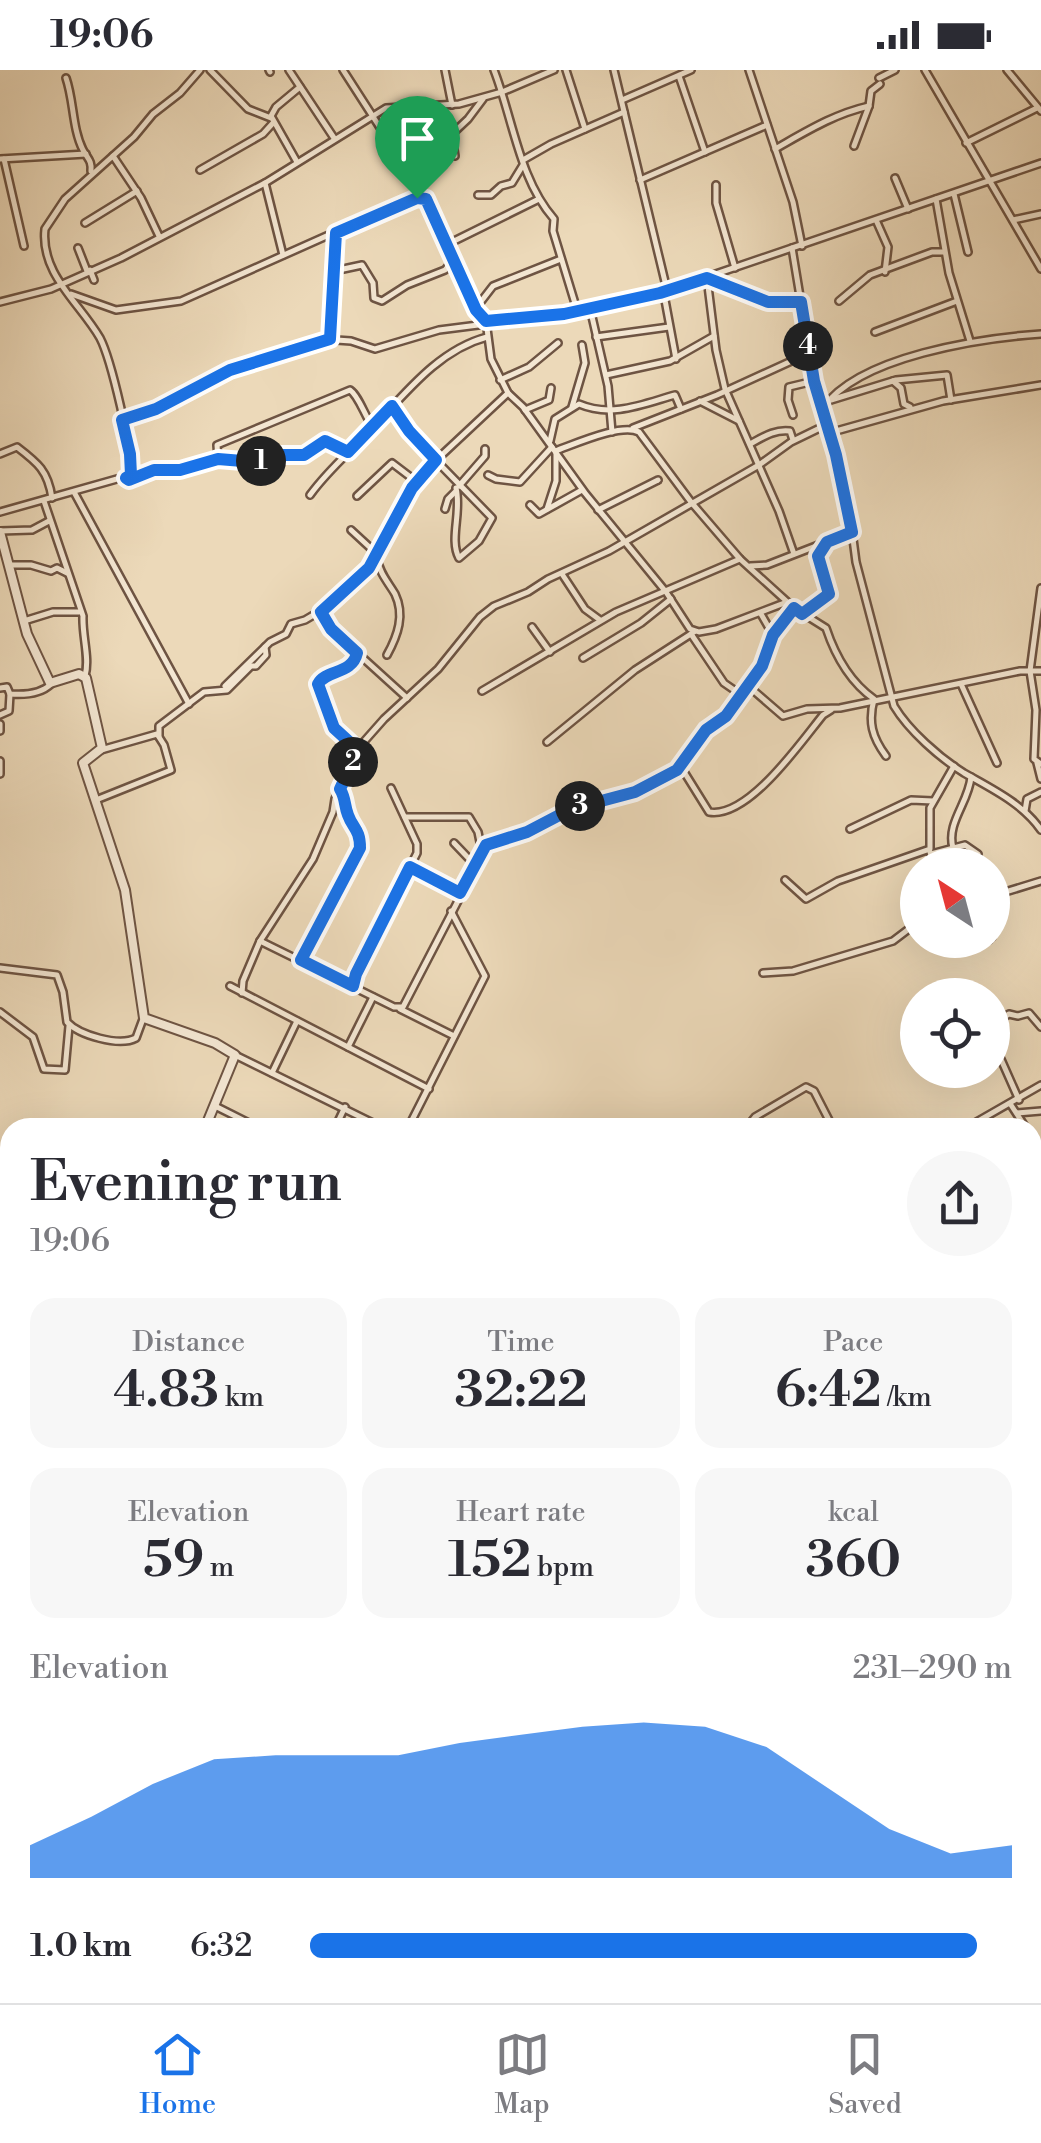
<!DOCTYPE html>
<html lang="en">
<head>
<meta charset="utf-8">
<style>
	body { margin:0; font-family:"Libre Bodoni",serif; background:#f7f7f7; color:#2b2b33; height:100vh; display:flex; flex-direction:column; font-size:38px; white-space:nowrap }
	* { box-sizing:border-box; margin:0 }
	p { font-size:32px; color:#7c7c81 }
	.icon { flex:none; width:55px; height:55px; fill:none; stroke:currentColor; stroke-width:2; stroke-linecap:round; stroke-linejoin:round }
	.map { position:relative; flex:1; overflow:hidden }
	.panel { position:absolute; left:0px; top:1048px; width:1042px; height:888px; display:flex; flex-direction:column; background:#fff; border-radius:30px 30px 0 0; box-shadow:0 10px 40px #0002 }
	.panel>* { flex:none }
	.needle { width:65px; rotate:324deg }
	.buttons { position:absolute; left:900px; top:778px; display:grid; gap:20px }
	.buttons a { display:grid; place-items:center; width:110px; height:110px; border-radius:50%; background:#fff; box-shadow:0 10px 40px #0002; font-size:50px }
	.pin { position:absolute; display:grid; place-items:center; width:85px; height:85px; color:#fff; margin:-102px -42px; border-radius:50% 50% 50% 0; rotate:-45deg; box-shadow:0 0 10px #0007 }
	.pin .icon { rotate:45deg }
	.km { position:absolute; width:50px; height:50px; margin:-25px; border-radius:50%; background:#222; color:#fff; font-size:28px; line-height:50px; text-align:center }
	.round { display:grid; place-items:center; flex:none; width:105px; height:105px; border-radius:52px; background:#f7f7f7 }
	.head { display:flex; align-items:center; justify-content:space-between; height:170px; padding:0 30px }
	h1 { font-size:55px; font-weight:600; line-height:75px }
	.figures { display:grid; grid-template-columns:repeat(3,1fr); gap:15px; height:170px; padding:10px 30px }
	.figures div { display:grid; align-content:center; border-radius:25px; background:#f7f7f7; text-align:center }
	.figures b { font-size:50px; font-weight:600 }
	.figures small { font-size:28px; font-weight:400 }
	.figures p { font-size:28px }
	.chart { height:280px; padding:20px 30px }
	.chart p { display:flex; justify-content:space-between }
	.chart svg { width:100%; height:180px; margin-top:10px; fill:#1a73e8; opacity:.7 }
	ul { padding:0 30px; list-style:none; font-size:32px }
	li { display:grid; grid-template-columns:160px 120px 1fr; align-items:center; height:75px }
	li i { height:25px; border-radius:12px; background:#1a73e8 }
	.status { display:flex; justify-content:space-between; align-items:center; height:70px; padding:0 50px; background:#fff; direction:ltr }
	.status svg { height:28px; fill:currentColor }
	.menu { display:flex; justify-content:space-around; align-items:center; height:140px; border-top:2px solid #e1e1e2; background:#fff; font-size:28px; color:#7c7c81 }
	.menu a { display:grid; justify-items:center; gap:5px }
	.menu .on { color:#1a73e8 }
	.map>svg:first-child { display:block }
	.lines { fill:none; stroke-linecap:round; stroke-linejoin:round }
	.minor-casing { stroke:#6e5443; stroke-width:10 }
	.tertiary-casing { stroke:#6e5443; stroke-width:12 }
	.minor { stroke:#f3e6d2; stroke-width:5 }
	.tertiary { stroke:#f3e6d2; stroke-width:8 }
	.route-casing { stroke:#fff; stroke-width:20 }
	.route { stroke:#1a73e8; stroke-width:12 }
</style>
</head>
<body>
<div class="status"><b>19:06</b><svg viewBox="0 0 49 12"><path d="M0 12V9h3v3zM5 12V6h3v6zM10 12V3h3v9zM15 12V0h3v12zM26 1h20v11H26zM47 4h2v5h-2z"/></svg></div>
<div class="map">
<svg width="1041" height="1933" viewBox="0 0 1041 1933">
	<rect width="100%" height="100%" fill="#ecd9b9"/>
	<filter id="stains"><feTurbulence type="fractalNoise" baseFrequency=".002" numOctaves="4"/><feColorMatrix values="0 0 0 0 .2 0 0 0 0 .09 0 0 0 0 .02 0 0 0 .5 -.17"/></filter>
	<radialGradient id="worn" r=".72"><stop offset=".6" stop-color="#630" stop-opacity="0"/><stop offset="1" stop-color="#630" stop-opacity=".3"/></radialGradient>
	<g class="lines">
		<!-- minor casing -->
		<g class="minor-casing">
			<g id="minor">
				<polyline points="210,0 248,39 271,48"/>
				<polyline points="269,0 270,2"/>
				<polyline points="289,0 334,68"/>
				<polyline points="343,0 426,129 477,240 486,251 546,247 660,223 1041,93"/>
				<polyline points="445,0 452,35"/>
				<path d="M 494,0 C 513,49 519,109 554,149 L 553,161 L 577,240"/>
				<polyline points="566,0 585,59"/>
				<polyline points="614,0 667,220 665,230 676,289"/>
				<polyline points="749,0 793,132 802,176"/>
				<polyline points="925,0 1041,199"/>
				<polyline points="1007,0 1041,41"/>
				<polyline points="679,6 705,82"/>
				<path d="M 66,8 C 74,31 72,58 83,80 C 88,89 92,91 91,101"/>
				<polyline points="879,8 895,0"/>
				<polyline points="622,30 691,0"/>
				<polyline points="452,67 455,86"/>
				<polyline points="966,73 1037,38"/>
				<polyline points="854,76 869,36 871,21 880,14"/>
				<path d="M 775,79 C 807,61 834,44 869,36"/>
				<polyline points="113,86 141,128 159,166"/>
				<polyline points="0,89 86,84"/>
				<polyline points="4,89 24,176"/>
				<polyline points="523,90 551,74 624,42"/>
				<polyline points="297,92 271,46 276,37 300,17"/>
				<polyline points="402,93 434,81 468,49 483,29"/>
				<polyline points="200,100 263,64 273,53"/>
				<polyline points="895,108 908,139"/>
				<polyline points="640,110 767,55"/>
				<polyline points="265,113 283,185"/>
				<polyline points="716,115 716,133 735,198"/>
				<polyline points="954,124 968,182"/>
				<polyline points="478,125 491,125 501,116 512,113 523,95"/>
				<polyline points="936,129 949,203 970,271"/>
				<polyline points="876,150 888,177 885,202"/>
				<polyline points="1013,150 1041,144"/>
				<polyline points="85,153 137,121"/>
				<polyline points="448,174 539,129"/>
				<polyline points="78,178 87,201"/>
				<path d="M 792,178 L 814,311 L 836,385 L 850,446 L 856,492 L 894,636 C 909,661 940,688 964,703 C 992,719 1022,733 1041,760"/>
				<polyline points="90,200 94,210"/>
				<polyline points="334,201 362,195 373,213 374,228 382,231 407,215 445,200 455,188"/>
				<polyline points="707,208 716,280 725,319 779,441 794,484"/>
				<polyline points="710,209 769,232 801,232"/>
				<polyline points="71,224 116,240 181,231 407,130 426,129"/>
				<polyline points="839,231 870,205 932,182 944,182"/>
				<polyline points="0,232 51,219 121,188 265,113 386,38 459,34 502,22 554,0"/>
				<polyline points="476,238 493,216 561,189"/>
				<polyline points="590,238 608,316 612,362"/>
				<polyline points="486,251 491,289 508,323 523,337 585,423 666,522 690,559 699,562 716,559 787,532"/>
				<polyline points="875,262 957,231"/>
				<polyline points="596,267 669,257"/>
				<polyline points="330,269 336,163"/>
				<polyline points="606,305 670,291 714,266"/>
				<polyline points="500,310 529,297 558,273"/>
				<polyline points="893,311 901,318 904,334 910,337"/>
				<polyline points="831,330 896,310 947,305 951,330"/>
				<polyline points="700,331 739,351"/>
				<path d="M 392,336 L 423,377 L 492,448 L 479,471 L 459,488 C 449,469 462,442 456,418"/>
				<polyline points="572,337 585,293 582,275"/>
				<path d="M 823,338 C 859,286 981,268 1041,264"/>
				<polyline points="525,340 549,330 551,318"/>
				<polyline points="793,345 788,330 789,317 814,311"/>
				<polyline points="122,350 156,339 230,300 322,269 351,271 375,279 439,260 486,254"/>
				<polyline points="633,358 717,325 809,283"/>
				<polyline points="829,363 943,331 1041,315"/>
				<path d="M 550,371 L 555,349 L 579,334 C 612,348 643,334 675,325 L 681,339"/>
				<path d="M 750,374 C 763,367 775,359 790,361 L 793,370"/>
				<path d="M 555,381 C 575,374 621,353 639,362 L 691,432 L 740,489 L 794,538 L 826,558 C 835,585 850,612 874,629 C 868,652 872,667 886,686"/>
				<path d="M 0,384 L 17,377 C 38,393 48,401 52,428"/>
				<path d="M 218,389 L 217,375 L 350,320 C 359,326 365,347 373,357"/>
				<polyline points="488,405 496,409 520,412 552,377"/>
				<polyline points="128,409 156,399 180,400 218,389 255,392 308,384 325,371 348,382"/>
				<polyline points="459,416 485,386 485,379"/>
				<polyline points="74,422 189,634"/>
				<path d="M 310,425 C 326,403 343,388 362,369 C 399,332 434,281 487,267"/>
				<polyline points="357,426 392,393 417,412"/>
				<path d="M 44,431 L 83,546 C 82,566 90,588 85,606"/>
				<polyline points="530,435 539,444 582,420"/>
				<polyline points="445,439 448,429 456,421"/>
				<polyline points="547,439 556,411 556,383"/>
				<polyline points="598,440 658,410"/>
				<path d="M 0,442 L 131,405 C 133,382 111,289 100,268 C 80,233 40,204 45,159 L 65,129 L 134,67 L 153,44 L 180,23 L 200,0"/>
				<polyline points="351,460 377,484"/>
				<polyline points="0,461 32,460 49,451"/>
				<path d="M 377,489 C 380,504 388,512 395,524 C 405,545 398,565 387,585"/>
				<polyline points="9,495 31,495 51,501 57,498 67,503"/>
				<polyline points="750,496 767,495 852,462"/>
				<polyline points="562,504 585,539 600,550"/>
				<polyline points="1041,518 1030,601 1036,640 1034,689 1041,694"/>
				<polyline points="761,544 773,565"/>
				<polyline points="802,544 829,523 818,488 825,475"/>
				<polyline points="24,551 53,542 79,542"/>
				<polyline points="532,557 550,582"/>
				<polyline points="691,564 724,613 740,624"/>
				<polyline points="357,583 350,595 317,612 334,657 358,681"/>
				<polyline points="583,588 641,553 671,529"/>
				<polyline points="746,614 783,646 807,639 840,638 1020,601 1041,601"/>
				<polyline points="961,614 997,693"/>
				<polyline points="225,616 270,572 286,564 291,554 305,550 322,540"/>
				<path d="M 0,618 L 7,617 L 10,624 C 23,625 41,624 51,614"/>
				<polyline points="482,621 616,542 740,489"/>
				<polyline points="407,628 331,559 322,548 322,540 369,498 410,422 431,395 508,323"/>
				<polyline points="0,645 9,641 10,624"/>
				<polyline points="0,654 0,661"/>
				<polyline points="159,666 159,656 204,622 227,620 251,596 256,596 266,585 265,577"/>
				<polyline points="547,672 635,600 694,562"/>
				<polyline points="0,691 0,704"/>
				<polyline points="1037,693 1041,709"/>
				<path d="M 681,697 L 709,742 C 748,749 801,672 823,645 L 831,640"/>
				<polyline points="96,730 171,700 164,675 157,664 101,680"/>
				<polyline points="1025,741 1027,729 1041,722"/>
				<polyline points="405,747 469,747 478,762 482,782"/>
				<polyline points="850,759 911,730 933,731"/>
				<polyline points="454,773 475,795"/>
				<path d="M 953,778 C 946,753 969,732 971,707"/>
				<polyline points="930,782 934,795"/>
				<polyline points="931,784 965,775 978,784"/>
				<polyline points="410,797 460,823"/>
				<polyline points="785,810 806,829 838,811 930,779 930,738 954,696"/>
				<polyline points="992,826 1041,811"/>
				<polyline points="992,867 994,825"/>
				<polyline points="955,870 962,878 989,870"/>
				<polyline points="260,871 394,937 403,937 487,775 527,762 571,739 635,722 677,701 706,660 729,643 762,595 773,565 794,538"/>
				<path d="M 301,890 L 360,778 C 359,759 353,760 348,745 C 344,735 346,729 339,719"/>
				<path d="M 0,898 L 57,905 L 63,922 L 67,952 C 79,965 119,977 136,968 L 143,949"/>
				<polyline points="763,903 793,901 893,871 918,852"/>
				<polyline points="230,916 429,1019"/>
				<polyline points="353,916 356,904 417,783 417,774 391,718"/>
				<polyline points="242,923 243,911 260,871 313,789 333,742 335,729 361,675 384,649 438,599 480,547 494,536 528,522 548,509 609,481 759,395 791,372 826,355"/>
				<polyline points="400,939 454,966"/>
				<polyline points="0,942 33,967 44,999 65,1000 69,956"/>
				<polyline points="992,954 1009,944 1018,946 1029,943 1041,957"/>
				<polyline points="992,969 1019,1030"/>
				<polyline points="348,977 373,927"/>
				<polyline points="235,985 383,1058"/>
				<polyline points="272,1003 297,951"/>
				<polyline points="1011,1035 1026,1058"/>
				<polyline points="215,1036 259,1058"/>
				<polyline points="1017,1043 1041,1041"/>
				<polyline points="335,1058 345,1037"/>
				<polyline points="408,1058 485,906 451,841"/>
				<polyline points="752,1058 751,1052 755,1047 806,1017 814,1021 833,1058"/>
				<polyline points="966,1058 1041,1015"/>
				<polyline points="1032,1070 1041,1085"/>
				<polyline points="1032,1132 1041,1132"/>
				<polyline points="1032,1194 1041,1185"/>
				<polyline points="1032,1252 1041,1249"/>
				<polyline points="1032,1433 1041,1448"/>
				<polyline points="1032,1477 1041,1456"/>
				<polyline points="0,1701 10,1698"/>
				<polyline points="0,1791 10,1818"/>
				<polyline points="1032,1826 1041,1821"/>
				<polyline points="0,1856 10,1852"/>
				<polyline points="1032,1880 1041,1896"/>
				<polyline points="624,1925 630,1933"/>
				<polyline points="914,1925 919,1933"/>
				<polyline points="0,1928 10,1925"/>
				<polyline points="488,1933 496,1925"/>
			</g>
		</g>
		<!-- tertiary casing -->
		<g class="tertiary-casing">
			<g id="tertiary">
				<polyline points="0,462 27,564 50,613 79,604 86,608 102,678 83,693 125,820 144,948 215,973 235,985 205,1058"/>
				<polyline points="0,1390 10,1381"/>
				<polyline points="0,1561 10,1618"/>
				<polyline points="135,1925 138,1933"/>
			</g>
		</g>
		<!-- minor -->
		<use href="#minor" class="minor"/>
		<!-- tertiary -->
		<use href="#tertiary" class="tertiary"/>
	</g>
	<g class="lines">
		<!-- route casing -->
		<g class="route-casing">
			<path id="route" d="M 417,128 L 426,129 L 476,240 L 486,251 L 564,244 L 660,223 L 707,208 L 768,232 L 801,232 L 814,311 L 836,385 L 852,462 L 827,472 L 818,486 L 829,524 L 802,544 L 794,538 L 773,565 L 762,596 L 726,646 L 706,660 L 677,700 L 635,722 L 571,739 L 527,762 L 486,775 L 460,823 L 410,797 L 356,904 L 353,916 L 301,890 L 360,778 C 360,759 353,759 348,745 C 344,735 346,729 340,719 L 358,680 L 334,658 L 318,614 C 326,599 352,605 357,583 L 331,559 L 321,542 L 369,498 L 412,418 L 436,390 L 409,361 L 392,336 L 348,382 L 325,371 L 304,385 L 282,385 L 255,392 L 218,389 L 180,400 L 154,400 L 129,410 L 126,408 L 131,405 L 130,384 L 122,350 L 156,339 L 230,300 L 330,269 L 336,163 Z"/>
		</g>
		<!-- route -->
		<use href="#route" class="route"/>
	</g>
	<rect width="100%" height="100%" filter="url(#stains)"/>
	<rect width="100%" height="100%" fill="url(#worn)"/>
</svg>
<div class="buttons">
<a><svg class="needle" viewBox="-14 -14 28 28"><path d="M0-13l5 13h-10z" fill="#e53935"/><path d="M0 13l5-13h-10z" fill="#7c7c81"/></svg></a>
<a><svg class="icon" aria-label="locate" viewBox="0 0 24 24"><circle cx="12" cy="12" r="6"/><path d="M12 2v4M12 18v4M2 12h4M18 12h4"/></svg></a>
</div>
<div class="pin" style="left:417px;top:128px;background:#1e9e55"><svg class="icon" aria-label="arrive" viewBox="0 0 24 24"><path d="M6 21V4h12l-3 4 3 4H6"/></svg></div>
<b class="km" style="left:261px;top:391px">1</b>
<b class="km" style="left:353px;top:692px">2</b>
<b class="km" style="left:580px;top:736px">3</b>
<b class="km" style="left:808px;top:276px">4</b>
<section class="panel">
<div class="head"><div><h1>Evening run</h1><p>19:06</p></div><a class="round"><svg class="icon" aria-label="share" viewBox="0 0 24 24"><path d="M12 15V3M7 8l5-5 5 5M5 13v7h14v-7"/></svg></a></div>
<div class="figures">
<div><p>Distance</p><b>4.83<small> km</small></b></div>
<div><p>Time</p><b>32:22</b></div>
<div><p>Pace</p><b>6:42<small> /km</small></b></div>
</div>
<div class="figures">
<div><p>Elevation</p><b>59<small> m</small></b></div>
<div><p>Heart rate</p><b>152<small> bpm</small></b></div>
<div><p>kcal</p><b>360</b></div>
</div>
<div class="chart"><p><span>Elevation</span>231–290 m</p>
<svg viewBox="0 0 160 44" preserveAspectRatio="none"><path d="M0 44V36L10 29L20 21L30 15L40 14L50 14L60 14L70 11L80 9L90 7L100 6L110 7L120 12L130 22L140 32L150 38L160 36V44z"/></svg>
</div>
<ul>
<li><b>1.0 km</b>6:32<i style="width:95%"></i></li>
</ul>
</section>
</div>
<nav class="menu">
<a class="on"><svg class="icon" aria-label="home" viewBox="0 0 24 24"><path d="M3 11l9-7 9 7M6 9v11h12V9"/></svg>Home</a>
<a><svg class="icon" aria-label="map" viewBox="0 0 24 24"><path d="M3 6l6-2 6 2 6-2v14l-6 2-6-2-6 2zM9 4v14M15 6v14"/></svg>Map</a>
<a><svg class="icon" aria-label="saved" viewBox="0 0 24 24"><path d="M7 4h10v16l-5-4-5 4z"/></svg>Saved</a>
</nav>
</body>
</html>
